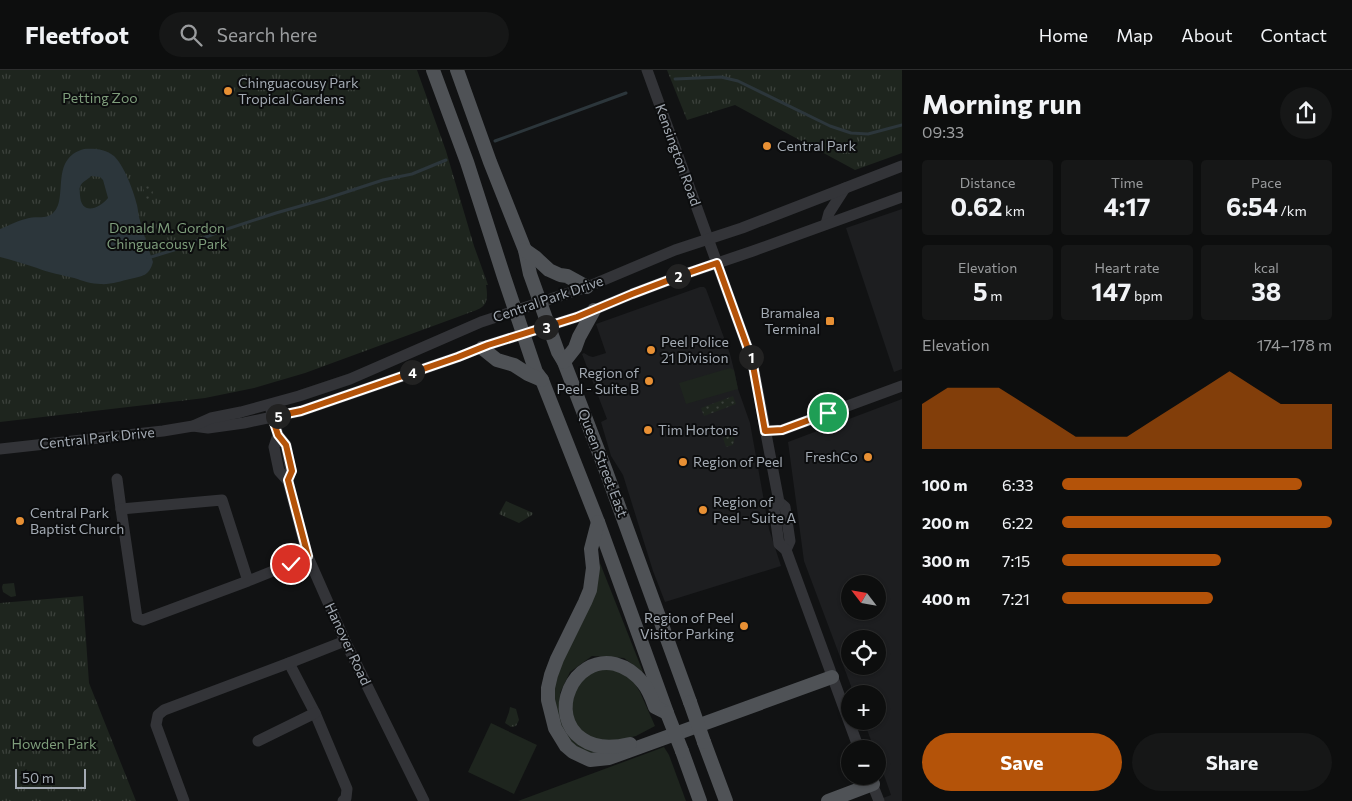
<!DOCTYPE html>
<html lang="en">
<head>
<meta charset="utf-8">
<style>
	body { margin:0; font-family:Commissioner,sans-serif; background:#161717; color:#f1f3f6; height:100vh; display:flex; flex-direction:column; font-size:19px; white-space:nowrap }
	* { box-sizing:border-box; margin:0 }
	p { font-size:16px; color:#9a9c9e }
	.icon { flex:none; width:28px; height:28px; fill:none; stroke:currentColor; stroke-width:2; stroke-linecap:round; stroke-linejoin:round }
	.map { position:relative; flex:1; overflow:hidden }
	.details { display:flex; flex-direction:column; background:#0d0e0e; width:450px }
	.details>* { flex:none }
	.needle { width:32px; rotate:301deg }
	.buttons { position:absolute; left:841px; top:505px; display:grid; gap:10px }
	.buttons a { display:grid; place-items:center; width:45px; height:45px; border-radius:50%; background:#0d0e0e; box-shadow:0 1px 4px #0004,0 0 0 1px #2d2e2e; font-size:25px }
	.scale { position:absolute; left:15px; bottom:12px; width:71px; box-sizing:border-box; padding-left:5px; border:2px solid #a3aab3; border-top:0; font-size:14px; line-height:18px; white-space:nowrap; color:#a3aab3; -webkit-text-stroke:4px #0c0d0e; paint-order:stroke }
	.pin { position:absolute; display:grid; place-items:center; width:42px; height:42px; color:#fff; margin:-21px; border:2px solid #fff; border-radius:50%; box-shadow:0 1px 5px #0007 }
	.km { position:absolute; width:25px; height:25px; margin:-12px; border-radius:50%; background:#222; color:#fff; font-size:14px; line-height:25px; text-align:center }
	.round { display:grid; place-items:center; flex:none; width:52px; height:52px; border-radius:26px; background:#161717 }
	.overview { display:flex; align-items:center; justify-content:space-between; height:85px; padding:0 20px }
	h1 { font-size:28px; font-weight:700; line-height:38px }
	.metrics { display:grid; grid-template-columns:repeat(3,1fr); gap:8px; height:85px; padding:5px 20px }
	.metrics div { display:grid; align-content:center; border-radius:5px; background:#161717; text-align:center }
	.metrics b { font-size:25px; font-weight:700 }
	.metrics small { font-size:14px; font-weight:400 }
	.metrics p { font-size:14px }
	.chart { height:140px; padding:10px 20px }
	.chart p { display:flex; justify-content:space-between }
	.chart svg { width:100%; height:90px; margin-top:5px; fill:#b45309; opacity:.7 }
	.primary-button { display:flex; gap:10px; margin-top:auto; padding:10px 20px }
	.primary-button a { flex:1; height:58px; border-radius:30px; background:#b45309; color:#fff; font-size:20px; font-weight:700; line-height:58px; text-align:center }
	.primary-button a+a { background:#161717; color:#f1f3f6 }
	ul { padding:0 20px; list-style:none; font-size:16px }
	li { display:grid; grid-template-columns:80px 60px 1fr; align-items:center; height:38px }
	li i { height:12px; border-radius:6px; background:#b45309 }
	header { display:flex; align-items:center; gap:30px; box-sizing:border-box; height:70px; padding:0 25px; background:#0d0e0e; border-bottom:1px solid #2d2e2e }
	header strong { font-size:24px }
	nav { display:flex; gap:28px; margin-inline-start:auto; font-size:18px }
	.search { width:350px; height:45px; background:#161717; display:flex; align-items:center; gap:12px; box-sizing:border-box; padding:0 18px; border-radius:28px; color:#9a9c9e; font-size:19px }
	main { display:flex; flex:1; min-height:0 }
	.map>svg:first-child { display:block }
	.built { fill:#1d1e20; fill-rule:evenodd }
	.grass { fill:#1e251e }
	.park { fill:url(#park-tufts) }
	.garden { fill:url(#garden-dots) }
	.water { fill:#2c363b; fill-rule:evenodd }
	.lines { fill:none; stroke-linecap:round; stroke-linejoin:round }
	.stream { stroke:#2c363b; stroke-width:3 }
	.minor { stroke:#333438; stroke-width:11 }
	.major { stroke:#4f5256; stroke-width:14 }
	.major-bridge { stroke:#4f5256; stroke-width:14 }
	.route-casing { stroke:#fff; stroke-width:10 }
	.route { stroke:#b45309; stroke-width:6 }
	.poi-dot { fill:#e89034; stroke:#0c0d0e; stroke-width:2 }
	.labels { text-anchor:middle; stroke-width:4; stroke-linejoin:round; paint-order:stroke }
	.poi-label { font-size:14px; fill:#a3aab3; stroke:#0c0d0e; text-anchor:start }
	.park-label { font-size:14px; fill:#7e9d7b; stroke:#0c0d0e }
	.street-label { font-size:14px; fill:#a3aab3; stroke:#0c0d0e }
</style>
</head>
<body>
<header>
<strong>Fleetfoot</strong>
<div class="search"><svg class="icon" aria-label="search" viewBox="0 0 24 24"><circle cx="10" cy="10" r="6"/><path d="M15 15l6 6"/></svg>Search here</div>
<nav><a>Home</a><a>Map</a><a>About</a><a>Contact</a></nav>
</header>
<main>
<div class="map">
<svg width="902" height="731" viewBox="0 0 902 731">
	<defs>
		<pattern id="park-tufts" width="24" height="20" patternUnits="userSpaceOnUse" patternTransform="scale(1.25)"><rect width="24" height="20" fill="#1e251e"/><path d="M3 7l-1-3M5 7V3M7 7l1-3M15 17l-1-3M17 17v-4M19 17l1-3" fill="none" stroke="#3c423c"/></pattern>
		<pattern id="garden-dots" width="8" height="8" patternUnits="userSpaceOnUse" patternTransform="scale(1.25)"><rect width="8" height="8" fill="#1e251e"/><path d="M2 2h.1M6 6h.1" fill="none" stroke="#3c423c" stroke-width="1.8" stroke-linecap="round"/></pattern>
	</defs>
	<rect width="100%" height="100%" fill="#111213"/>
	<!-- built -->
	<g class="built">
		<polygon points="902,139 902,299 894,302 846,158"/>
		<polygon points="700,217 704,217 706,219 730,284 734,300 738,319 750,353 769,459 781,496 665,532 653,501 623,405 611,386 601,352 607,349 582,284 584,283 589,286 593,287 606,283 596,254"/>
		<path d="M 902,329 L 902,731 L 875,731 L 891,725 L 878,688 L 878,679 L 874,679 L 864,651 L 878,651 L 878,624 L 854,624 L 804,491 L 788,372 ZM 850,514 L 878,514 L 878,541 L 850,541 ZM 850,569 L 878,569 L 878,596 L 850,596 Z"/>
	</g>
	<!-- grass -->
	<g class="grass">
		<polygon points="730,298 734,300 738,319 686,334 679,313"/>
		<polygon points="600,493 643,602 624,588 592,586 570,602 560,623 561,650 605,683 590,683 577,678 566,668 559,652 555,638 554,612 594,521"/>
		<polygon points="614,598 631,608 640,622 655,656 636,666 611,672 593,671 577,659 570,641 579,609 596,599"/>
		<polygon points="491,653 537,675 514,724 468,702"/>
		<polygon points="664,677 669,685 686,731 518,731"/>
	</g>
	<!-- park -->
	<g class="park">
		<path d="M 0,0 L 417,0 L 446,81 L 474,176 L 487,212 L 488,215 L 486,215 C 490,238 482,238 463,245 L 305,303 L 254,318 L 205,328 L 0,352 Z"/>
		<polygon points="667,0 902,0 902,83 855,100 735,35 687,50"/>
		<polygon points="506,431 533,443 532,445 519,453 499,444"/>
		<polygon points="14,513 16,526 11,527 3,522 2,517 3,514"/>
		<polygon points="83,526 89,613 136,731 0,731 0,533"/>
		<polygon points="510,637 516,639 519,650 516,656 511,657 505,653 509,642"/>
	</g>
	<!-- garden -->
	<g class="garden">
		<path d="M 146,115 L 153,118 C 154,123 150,133 146,135 L 144,132 L 144,116 Z"/>
		<polygon points="733,326 736,334 704,346 701,338"/>
		<polygon points="736,362 733,375 726,377 723,368"/>
	</g>
	<!-- water -->
	<path class="water" d="M 84,79 C 93,78 106,79 114,86 C 124,95 134,122 137,135 C 138,139 138,143 139,147 C 143,162 148,177 153,192 C 149,206 143,206 130,209 C 121,211 110,215 100,214 C 92,214 83,211 74,208 C 62,205 49,203 37,198 C 24,194 13,190 0,187 L 0,159 C 10,155 19,150 29,148 C 37,146 45,149 52,144 C 70,130 48,89 84,79 ZM 91,106 L 100,107 L 103,110 L 108,128 C 98,140 81,145 80,125 C 80,122 79,119 80,117 C 82,111 88,110 91,106 Z"/>
	<g class="lines">
		<!-- stream -->
		<g class="stream">
			<polyline points="675,9 721,7 738,11 830,56 851,63 868,64 902,55"/>
			<polyline points="495,71 626,23"/>
			<polyline points="148,187 151,187 174,180 221,161 276,143 325,129 383,110 412,104 446,90"/>
		</g>
		<!-- minor -->
		<g class="minor">
			<polyline points="647,0 752,290 779,432 785,437 790,471 786,480"/>
			<polyline points="826,154 829,143 845,118"/>
			<polyline points="271,340 278,365 286,375 291,401 288,411"/>
			<polyline points="193,356 208,358 244,353 301,341 458,287 488,275 577,247 632,224 685,204 753,181 902,127"/>
			<polyline points="765,361 782,360 902,316"/>
			<polyline points="278,365 274,377 279,401 288,411 308,487 345,571 424,731"/>
			<polyline points="0,379 163,361 193,356 211,348 241,342 299,326 350,309 481,252 587,217 675,180 742,158 902,96"/>
			<polyline points="117,409 121,439"/>
			<polyline points="779,432 774,438 779,474 786,480 859,679"/>
			<polyline points="248,511 222,430 121,439 137,548 143,550 248,511 308,487"/>
			<polyline points="289,593 315,643 347,719 346,728 343,731"/>
			<polyline points="258,671 315,643"/>
			<polyline points="869,706 879,731"/>
			<polyline points="184,731 156,655 158,645 164,640 289,593 345,571"/>
		</g>
		<!-- major -->
		<g class="major">
			<polyline points="433,0 467,92 504,207 536,302 542,310 598,452 667,643"/>
			<polyline points="457,0 490,92 525,180 530,204 558,282 564,292 606,401 690,632"/>
			<polyline points="525,180 535,187 549,200 560,205 567,206 587,217"/>
			<polyline points="482,278 497,290 514,295 528,304 542,310"/>
			<polyline points="564,292 575,278 579,267 594,240"/>
			<polyline points="598,452 591,479 593,498 590,520 585,532 557,589 551,605 548,618 548,630 555,658 566,676 573,682 590,690 609,688 832,607"/>
			<polyline points="704,672 726,731"/>
			<path d="M 630,674 C 613,678 596,679 582,669 C 547,645 573,585 615,594 C 626,597 636,604 643,613 C 649,620 652,629 655,637 L 665,642"/>
			<polyline points="682,681 700,731"/>
			<polyline points="828,731 873,714"/>
		</g>
		<!-- major-bridge -->
		<g class="major-bridge">
			<polyline points="690,632 704,672"/>
			<polyline points="667,643 682,681"/>
		</g>
	</g>
	<g class="lines">
		<!-- route casing -->
		<g class="route-casing">
			<polyline id="route" points="291,494 308,486 288,410 292,401 286,375 278,365 272,347 301,341 458,287 488,275 577,247 632,224 685,204 717,193 752,290 765,361 782,360 828,343"/>
		</g>
		<!-- route -->
		<use href="#route" class="route"/>
	</g>
	<!-- markers -->
	<g class="poi-dot">
		<circle cx="228" cy="21" r="5"/>
		<circle cx="767" cy="76" r="5"/>
		<rect x="825" y="246" width="10" height="10" rx="2.5"/>
		<circle cx="651" cy="280" r="5"/>
		<circle cx="649" cy="311" r="5"/>
		<circle cx="648" cy="360" r="5"/>
		<circle cx="868" cy="387" r="5"/>
		<circle cx="683" cy="392" r="5"/>
		<circle cx="703" cy="440" r="5"/>
		<circle cx="20" cy="451" r="5"/>
		<circle cx="744" cy="556" r="5"/>
	</g>
	<g class="labels">
		<!-- poi labels -->
		<g class="poi-label">
			<text x="238" y="18">Chinguacousy Park<tspan x="238" dy="16">Tropical Gardens</tspan></text>
			<text x="777" y="81">Central Park</text>
			<text x="820" y="248" text-anchor="end">Bramalea<tspan x="820" dy="16">Terminal</tspan></text>
			<text x="661" y="277">Peel Police<tspan x="661" dy="16">21 Division</tspan></text>
			<text x="639" y="308" text-anchor="end">Region of<tspan x="639" dy="16">Peel - Suite B</tspan></text>
			<text x="658" y="365">Tim Hortons</text>
			<text x="858" y="392" text-anchor="end">FreshCo</text>
			<text x="693" y="397">Region of Peel</text>
			<text x="713" y="437">Region of<tspan x="713" dy="16">Peel - Suite A</tspan></text>
			<text x="30" y="448">Central Park<tspan x="30" dy="16">Baptist Church</tspan></text>
			<text x="734" y="553" text-anchor="end">Region of Peel<tspan x="734" dy="16">Visitor Parking</tspan></text>
		</g>
		<!-- park labels -->
		<g class="park-label">
			<text x="100" y="33">Petting Zoo</text>
			<text x="167" y="163">Donald M. Gordon<tspan x="167" dy="16">Chinguacousy Park</tspan></text>
			<text x="54" y="679">Howden Park</text>
		</g>
		<!-- street labels -->
		<g class="street-label">
			<text transform="translate(678 85) rotate(70)" y="5">Kensington Road</text>
			<text transform="translate(548 229) rotate(-19)" y="5">Central Park Drive</text>
			<text transform="translate(97 368) rotate(-6)" y="5">Central Park Drive</text>
			<text transform="translate(603 393) rotate(69)" y="5">Queen Street East</text>
			<text transform="translate(348 574) rotate(65)" y="5">Hanover Road</text>
		</g>
	</g>
</svg>
<div class="buttons">
<a><svg class="needle" viewBox="-14 -14 28 28"><path d="M0-13l5 13h-10z" fill="#e53935"/><path d="M0 13l5-13h-10z" fill="#9a9c9e"/></svg></a>
<a><svg class="icon" aria-label="locate" viewBox="0 0 24 24"><circle cx="12" cy="12" r="6"/><path d="M12 2v4M12 18v4M2 12h4M18 12h4"/></svg></a>
<a>+</a>
<a>−</a>
</div>
<div class="scale">50 m</div>
<div class="pin" style="left:828px;top:343px;background:#1e9e55"><svg class="icon" aria-label="arrive" viewBox="0 0 24 24"><path d="M6 21V4h12l-3 4 3 4H6"/></svg></div>
<div class="pin" style="left:291px;top:494px;background:#d93025"><svg class="icon" aria-label="check" viewBox="0 0 24 24"><path d="M5 12l5 5 9-10"/></svg></div>
<b class="km" style="left:751px;top:287px">1</b>
<b class="km" style="left:678px;top:206px">2</b>
<b class="km" style="left:546px;top:257px">3</b>
<b class="km" style="left:412px;top:302px">4</b>
<b class="km" style="left:278px;top:346px">5</b>
</div>
<section class="details">
<div class="overview"><div><h1>Morning run</h1><p>09:33</p></div><a class="round"><svg class="icon" aria-label="share" viewBox="0 0 24 24"><path d="M12 15V3M7 8l5-5 5 5M5 13v7h14v-7"/></svg></a></div>
<div class="metrics">
<div><p>Distance</p><b>0.62<small> km</small></b></div>
<div><p>Time</p><b>4:17</b></div>
<div><p>Pace</p><b>6:54<small> /km</small></b></div>
</div>
<div class="metrics">
<div><p>Elevation</p><b>5<small> m</small></b></div>
<div><p>Heart rate</p><b>147<small> bpm</small></b></div>
<div><p>kcal</p><b>38</b></div>
</div>
<div class="chart"><p><span>Elevation</span>174–178 m</p>
<svg viewBox="0 0 160 44" preserveAspectRatio="none"><path d="M0 44V22L10 14L20 14L30 14L40 22L50 30L60 38L70 38L80 38L90 30L100 22L110 14L120 6L130 14L140 22L150 22L160 22V44z"/></svg>
</div>
<ul>
<li><b>100 m</b>6:33<i style="width:89%"></i></li>
<li><b>200 m</b>6:22<i style="width:100%"></i></li>
<li><b>300 m</b>7:15<i style="width:59%"></i></li>
<li><b>400 m</b>7:21<i style="width:56%"></i></li>
</ul>
<div class="primary-button"><a>Save</a><a>Share</a></div>
</section>
</main>
</body>
</html>
